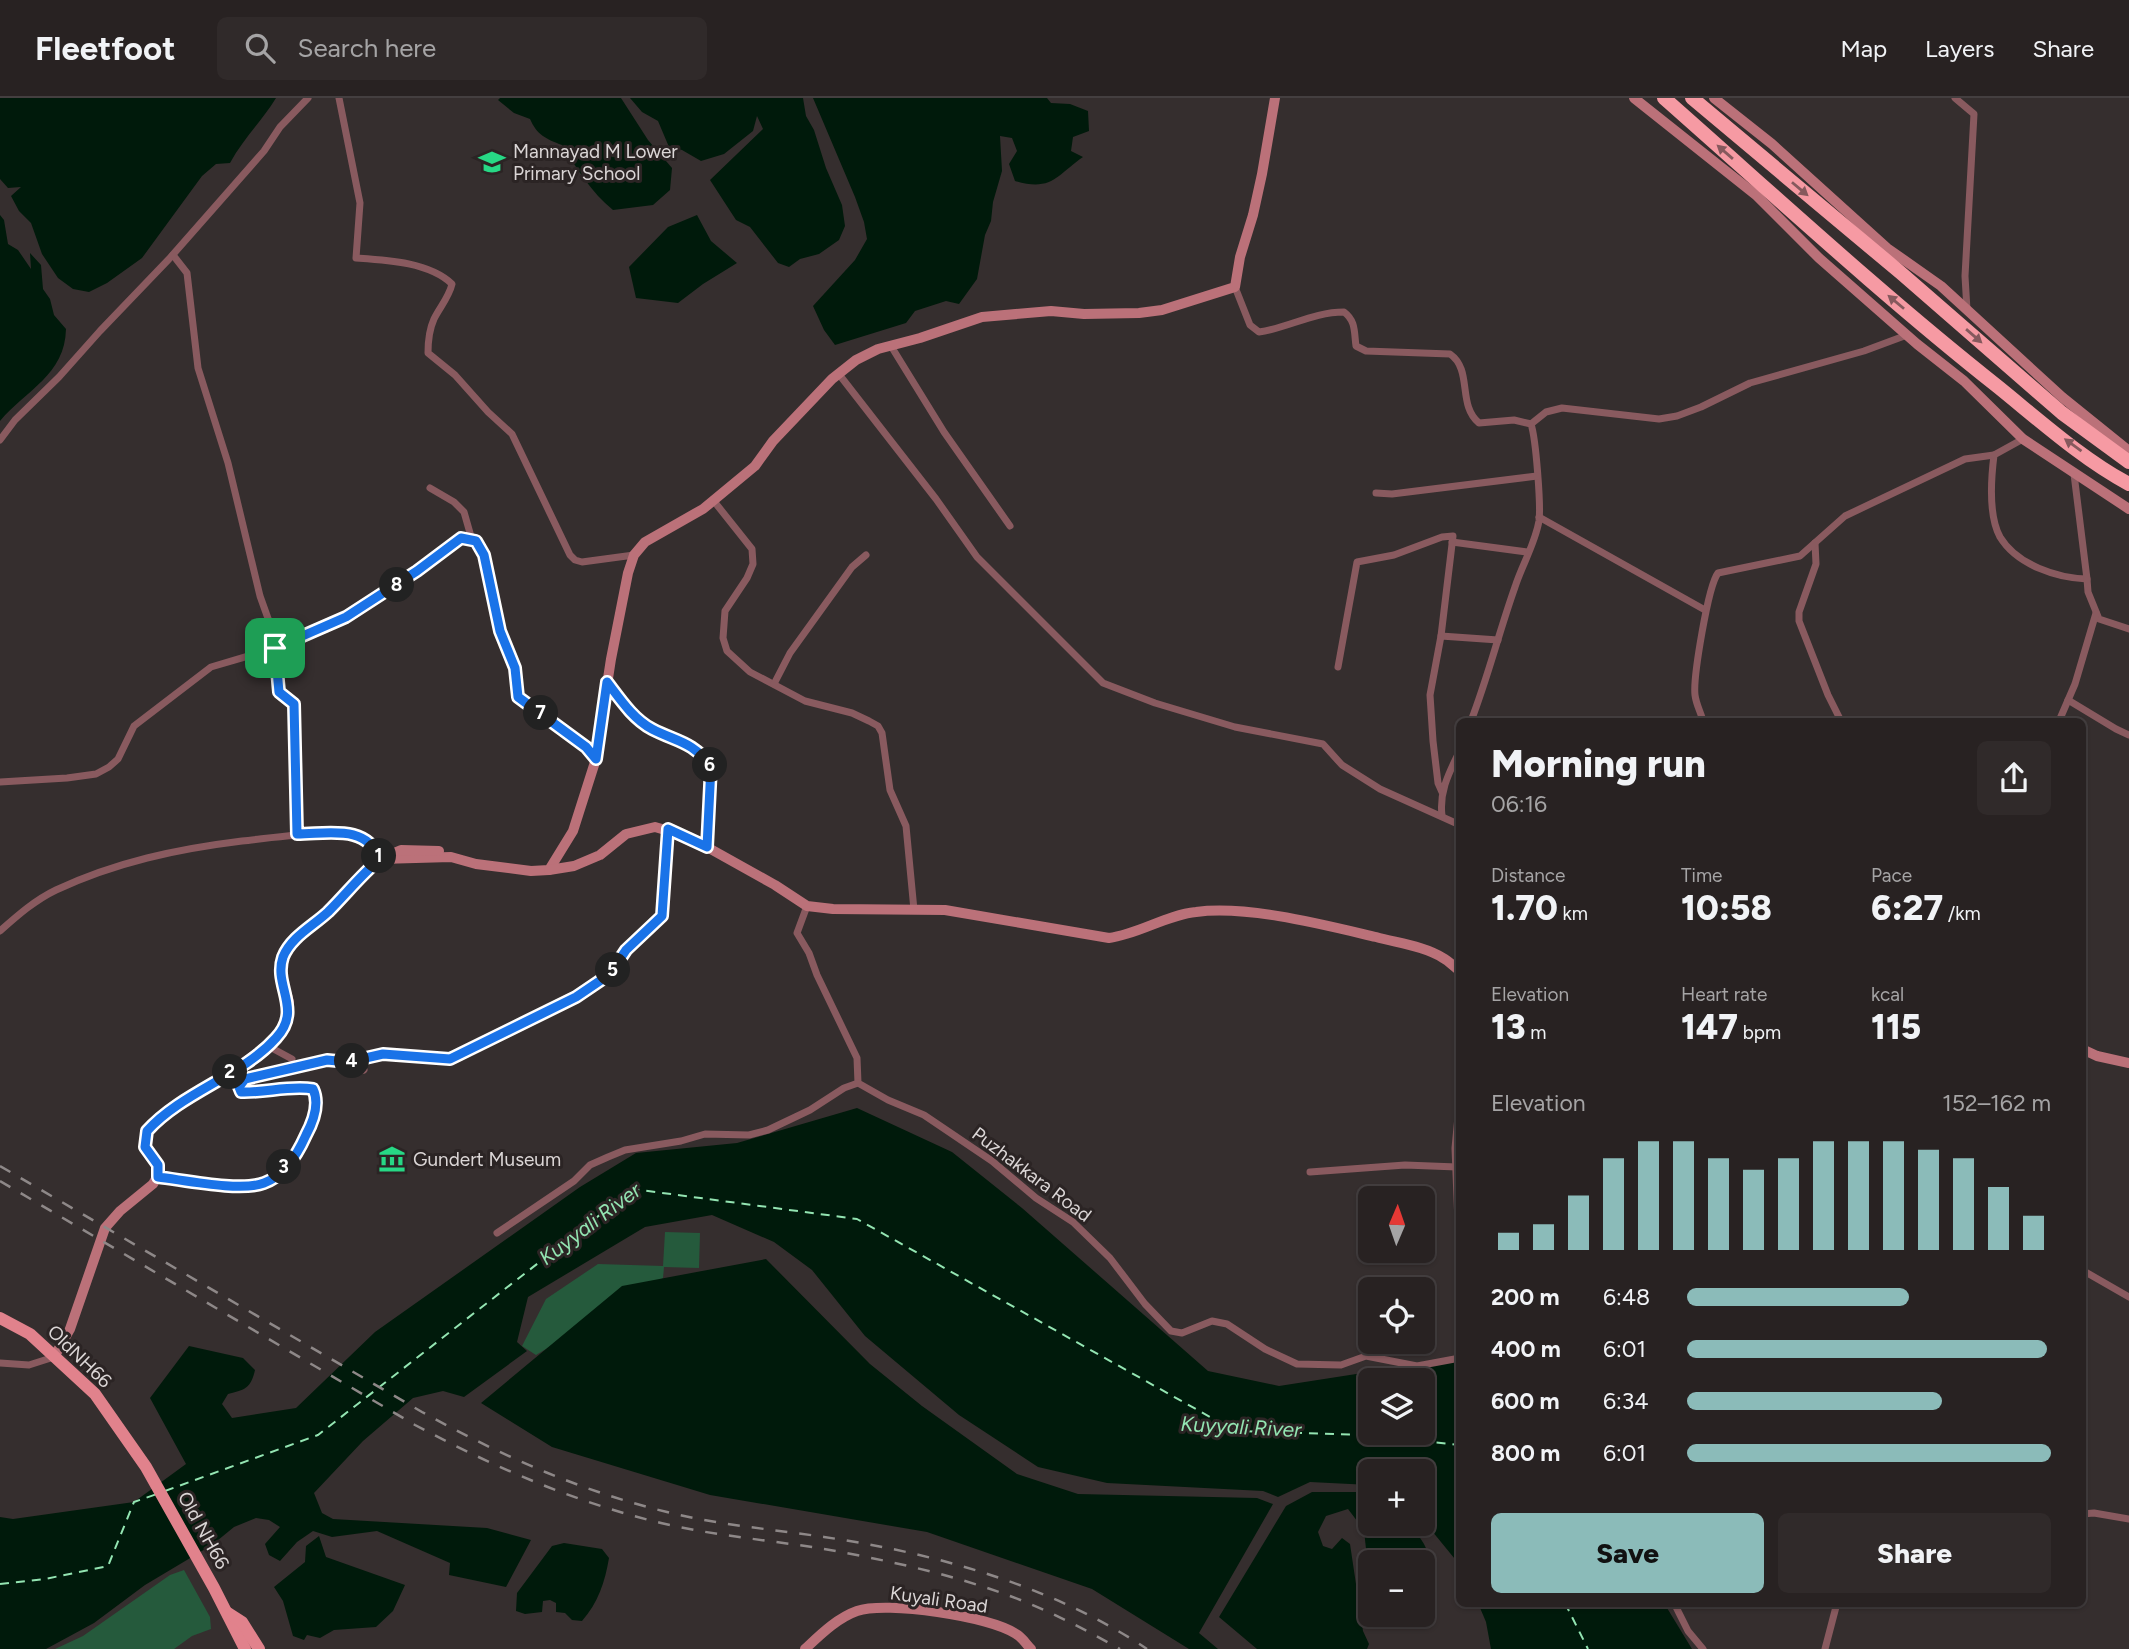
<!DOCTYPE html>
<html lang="en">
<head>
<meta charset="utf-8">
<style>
	body { margin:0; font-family:Figtree,sans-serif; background:#302a2a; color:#f1f3f6; height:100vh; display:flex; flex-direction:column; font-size:26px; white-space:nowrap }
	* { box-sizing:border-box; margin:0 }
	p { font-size:23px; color:#a5a4a5 }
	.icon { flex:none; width:38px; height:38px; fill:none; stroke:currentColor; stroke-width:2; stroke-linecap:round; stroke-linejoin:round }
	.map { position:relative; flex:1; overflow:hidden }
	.panel { position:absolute; left:1456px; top:620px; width:630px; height:889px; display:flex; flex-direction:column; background:#282222; border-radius:10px; box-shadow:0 2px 5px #0004,0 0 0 2px #443f40 }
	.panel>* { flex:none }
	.needle { width:46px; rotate:2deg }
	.fabs { position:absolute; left:1358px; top:1088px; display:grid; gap:14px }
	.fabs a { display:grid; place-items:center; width:77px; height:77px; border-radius:10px; background:#282222; box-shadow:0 2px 5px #0004,0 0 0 2px #443f40; font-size:35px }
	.pin { position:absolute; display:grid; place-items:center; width:60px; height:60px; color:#fff; margin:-30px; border-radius:14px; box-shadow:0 4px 10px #0006 }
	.km { position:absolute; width:35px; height:35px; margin:-18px; border-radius:50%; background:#222; color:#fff; font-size:19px; line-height:35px; text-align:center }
	.round { display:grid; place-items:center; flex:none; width:74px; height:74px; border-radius:10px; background:#302a2a }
	.overview { display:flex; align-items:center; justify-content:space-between; height:119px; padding:0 35px }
	h1 { font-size:38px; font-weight:800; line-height:52px }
	.stats { display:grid; grid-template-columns:repeat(3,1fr); gap:10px; height:119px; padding:7px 35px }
	.stats div { display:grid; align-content:center }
	.stats b { font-size:35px; font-weight:800 }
	.stats small { font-size:19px; font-weight:400 }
	.stats p { font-size:19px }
	.chart { height:196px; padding:14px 35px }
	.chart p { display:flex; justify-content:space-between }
	.chart svg { width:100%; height:126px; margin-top:7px; stroke:#8bbbb9; stroke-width:6 }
	.button { display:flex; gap:14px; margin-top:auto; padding:14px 35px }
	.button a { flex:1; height:80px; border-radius:10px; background:#8bbbb9; color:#111; font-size:28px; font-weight:800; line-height:80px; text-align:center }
	.button a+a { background:#302a2a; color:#f1f3f6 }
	ul { padding:0 35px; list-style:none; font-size:23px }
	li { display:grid; grid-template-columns:112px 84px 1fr; align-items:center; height:52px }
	li i { height:18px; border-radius:9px; background:#8bbbb9 }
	header { display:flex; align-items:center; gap:42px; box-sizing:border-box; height:98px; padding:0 35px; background:#282222; border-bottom:2px solid #443f40 }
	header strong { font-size:33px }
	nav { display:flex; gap:38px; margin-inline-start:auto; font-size:24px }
	.search { width:490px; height:63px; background:#302a2a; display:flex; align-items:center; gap:18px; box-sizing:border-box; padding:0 24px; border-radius:10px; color:#a5a4a5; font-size:26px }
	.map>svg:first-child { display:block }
	.green { fill:#255a3c }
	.water { fill:#001a0b; fill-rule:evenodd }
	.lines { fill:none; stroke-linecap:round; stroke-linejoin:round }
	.ferry { stroke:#93e5b2; stroke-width:2; stroke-dasharray:9 7; stroke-linecap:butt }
	.street { stroke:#895a5f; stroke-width:7 }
	.secondary { stroke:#bb7179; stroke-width:10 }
	.primary { stroke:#e1828c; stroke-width:12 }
	.highway { stroke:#f69aa3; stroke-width:14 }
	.rail { stroke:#8e8888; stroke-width:2.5; stroke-dasharray:12 12; stroke-linecap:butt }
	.oneway { fill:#86595d }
	.route-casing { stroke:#fff; stroke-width:14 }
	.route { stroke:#1a73e8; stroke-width:9 }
	.labels { text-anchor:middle; stroke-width:6; stroke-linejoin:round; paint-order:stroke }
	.poi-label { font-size:19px; fill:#dbd6d6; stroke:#2b2424; text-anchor:start }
	.street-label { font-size:19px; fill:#dbd6d6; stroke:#2b2424 }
	.water-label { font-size:21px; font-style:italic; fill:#93e5b2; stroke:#2b2424 }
</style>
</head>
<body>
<header>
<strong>Fleetfoot</strong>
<div class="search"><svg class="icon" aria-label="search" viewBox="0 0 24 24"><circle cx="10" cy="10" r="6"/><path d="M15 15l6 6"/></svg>Search here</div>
<nav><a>Map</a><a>Layers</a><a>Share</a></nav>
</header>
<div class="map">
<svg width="2129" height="1551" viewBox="0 0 2129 1551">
	<rect width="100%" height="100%" fill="#352e2e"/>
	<!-- green -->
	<g class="green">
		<polygon points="665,1134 700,1135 699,1170 664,1169 663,1180 536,1257 522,1248 546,1201 598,1166 663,1168"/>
		<polygon points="184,1472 210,1519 211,1531 192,1538 174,1551 55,1551 83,1538 170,1477"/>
	</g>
	<!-- water -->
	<g class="water">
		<path d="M 0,0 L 276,0 C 262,23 243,41 230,65 L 216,66 L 202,78 L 142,160 L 107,185 L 89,194 L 73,191 L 58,180 L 42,156 L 31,125 L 19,113 L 11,98 L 21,89 L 8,90 L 0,81 Z"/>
		<path d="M 500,0 L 621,0 L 648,42 L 672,70 L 670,92 L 653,107 L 613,112 C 591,94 577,71 562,47 C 546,41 537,37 530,21 L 514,15 L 498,2 Z"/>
		<polygon points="630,0 803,0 806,18 814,32 826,70 842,107 845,128 839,142 819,156 800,161 789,169 778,165 750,129 736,122 710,82 763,31 757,18 753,33 724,56 701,63 682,52 669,49 658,23 642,14"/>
		<path d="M 813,0 L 1047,0 L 1051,5 L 1070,6 L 1088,13 L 1089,33 L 1073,39 L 1071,53 L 1083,59 C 1057,77 1052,94 1015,83 L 1009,66 L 1017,53 L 1012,40 L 1000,38 L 1002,73 L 993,104 L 991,123 L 985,137 L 977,181 L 959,206 L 946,203 L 915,213 L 906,225 L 835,247 L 824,232 L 813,208 L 855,162 L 867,141 L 864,124 L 855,99 Z"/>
		<path d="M 0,117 L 4,122 L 8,146 L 18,152 L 31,171 L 30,155 L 41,167 L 43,191 L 50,201 L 54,217 L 66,231 C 65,277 26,292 0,323 Z"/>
		<polygon points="697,117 711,143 737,165 703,186 678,205 636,200 629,169 668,129"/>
		<path d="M 857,1010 L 952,1054 L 1022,1110 L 1208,1273 L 1279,1288 L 1459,1260 L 1459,1466 L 1423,1422 L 1423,1374 L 1370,1374 L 1370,1387 L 1310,1384 L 1278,1399 L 1263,1393 L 1107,1385 L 1038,1369 L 959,1317 L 865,1238 L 812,1172 L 774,1144 L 712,1117 L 645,1129 L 528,1199 L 517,1244 L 527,1253 L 464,1299 L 443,1293 L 413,1300 L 363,1343 L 314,1395 L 322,1415 L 333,1421 L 487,1430 L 531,1442 L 506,1489 L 449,1477 L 450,1465 L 377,1433 L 332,1439 L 313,1433 L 297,1444 L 280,1463 L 269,1457 L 265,1446 L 280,1429 L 269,1422 L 256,1420 L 234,1429 L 212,1447 L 145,1487 L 94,1525 L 46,1551 L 0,1551 L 0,1419 L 13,1421 L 134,1404 L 186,1366 L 150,1300 L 189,1248 L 243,1260 L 255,1272 C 251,1290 245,1292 228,1296 L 222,1306 L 232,1320 L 296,1310 L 375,1234 L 580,1089 L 636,1055 L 737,1045 ZM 1370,1283 L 1423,1283 L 1423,1335 L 1370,1335 Z"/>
		<polygon points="766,1161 870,1266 922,1308 1017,1376 1078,1396 1257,1400 1273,1406 1199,1535 1218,1551 1189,1551 1092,1491 927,1434 710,1397 552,1349 481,1305 622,1188"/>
		<path d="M 1312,1394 L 1363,1394 L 1370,1399 L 1370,1426 L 1409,1426 C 1420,1440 1436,1455 1423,1472 L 1423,1465 L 1370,1465 L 1370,1489 L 1364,1432 L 1348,1411 L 1326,1418 L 1318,1434 L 1323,1448 L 1332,1451 L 1342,1440 L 1350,1446 L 1363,1533 L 1369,1546 L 1367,1551 L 1257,1551 L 1219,1519 L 1286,1408 Z"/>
		<polygon points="319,1438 326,1459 405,1487 393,1513 376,1529 334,1532 320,1540 307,1537 304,1542 293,1538 283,1503 274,1489 305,1464 306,1448"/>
		<path d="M 564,1445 L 602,1451 L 609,1460 C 605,1484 598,1505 582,1523 L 572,1522 L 565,1515 L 556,1514 L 556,1505 L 550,1502 L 543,1503 L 542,1514 L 525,1516 L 516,1513 L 517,1495 L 552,1448 Z"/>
		<polygon points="1478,1505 1664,1505 1692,1551 1491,1551 1486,1524"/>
	</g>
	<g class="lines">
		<!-- ferry -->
		<g class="ferry">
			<polyline points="165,1393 318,1337 633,1091 857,1121 1235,1333 1370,1337 1460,1347"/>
			<polyline points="0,1486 45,1481 108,1468 134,1404 157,1396"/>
			<polyline points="1565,1505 1588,1551"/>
		</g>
		<!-- street -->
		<g class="street">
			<path d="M 339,0 L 360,105 L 356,160 C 386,162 429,164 452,186 C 449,199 440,209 434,221 C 429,232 428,243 428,255 L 455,277 L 488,314 L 512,336 L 570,457 L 575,462 L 582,464 L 634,457"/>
			<polyline points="1955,0 1974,16 1965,178 1967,212"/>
			<polyline points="173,157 187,175 198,270 228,365 260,498 270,526 275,550 279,594 294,606 297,736"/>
			<path d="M 1235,189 L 1250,227 L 1259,234 C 1288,230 1313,214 1344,214 C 1356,223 1354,234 1356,248 L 1366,253 L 1450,256 C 1473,272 1457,307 1479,325 L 1514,322 L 1531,326 C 1536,341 1541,408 1539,423 C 1535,446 1522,467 1515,489 C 1499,534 1488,579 1471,623"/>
			<polyline points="891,248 944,334 1010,428"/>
			<polyline points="838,275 936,401 977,459 1103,585 1155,605 1235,629 1323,646 1342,667 1380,691 1460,727"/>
			<polyline points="1531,326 1546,314 1562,310 1659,321 1677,318 1701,309 1750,285 1864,253 1907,237"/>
			<path d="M 2023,341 L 1994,357 C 1991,381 1988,417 2000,439 C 2017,467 2057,480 2087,481 L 2088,494 L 2099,521 L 2129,531"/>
			<polyline points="0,342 15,322 59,279 100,233 169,161 264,53 280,29 308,0"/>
			<polyline points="2074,376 2087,481"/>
			<polyline points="430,390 454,404 464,414 472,442"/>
			<polyline points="1376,395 1392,396 1537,378"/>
			<polyline points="713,402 752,451 753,466 747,480 725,513 723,540 727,553 750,574 805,603 852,615 869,623 878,628 882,635 890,692 906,728 914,812"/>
			<polyline points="1539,419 1705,512"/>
			<polyline points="1452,444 1527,454"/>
			<polyline points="1815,445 1816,466 1799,514 1799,523 1828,597 1841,623"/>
			<polyline points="1441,538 1498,542"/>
			<polyline points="1338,569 1357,464 1394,457 1442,439 1453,438 1441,538 1430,597 1433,643 1438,685 1442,694"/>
			<path d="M 607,584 C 620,600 633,621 652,631 C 677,644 692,643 711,668 L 707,749"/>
			<polyline points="774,586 790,555 852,469 866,457"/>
			<polyline points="2068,602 2116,631 2129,637"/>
			<path d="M 1703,623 C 1701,615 1696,606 1695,597 C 1693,580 1708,488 1718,475 L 1800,458 L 1845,418 L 1965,361 L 1994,357"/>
			<polyline points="2059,623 2075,586 2096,515"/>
			<polyline points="0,684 67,680 96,676 109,669 118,661 134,628 211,569 279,549 346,519 417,473 461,440 476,443 484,457 500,533 515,570 518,599 586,649 595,661"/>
			<path d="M 1442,718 C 1439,693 1449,675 1460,652"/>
			<polyline points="807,808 797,835 809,855 817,877 857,960 858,985 888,1002 924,1017 992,1063 1036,1100 1073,1124 1110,1160 1145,1206 1171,1233 1182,1235 1212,1223 1227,1226 1265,1251 1297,1266 1341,1267 1366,1258 1417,1268 1460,1260"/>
			<path d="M 0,833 C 17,818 35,802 56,792 C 116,764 177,751 242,743 C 270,740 295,736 323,736 C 336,736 353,734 365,740 C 373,744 377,753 380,761"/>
			<polyline points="268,948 292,961"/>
			<polyline points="348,964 383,956 449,961 576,899 610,876 626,852 662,818 668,731"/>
			<polyline points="1460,997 1455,1050 1460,1175"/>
			<polyline points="1310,1074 1405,1067 1457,1069"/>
			<path d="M 157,1079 C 184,1082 241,1094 264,1085 C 284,1077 298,1055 306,1037 C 313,1024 320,1006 313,991 C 289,987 265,995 241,994 L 239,989 L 245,981 L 327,962 L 348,964 L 364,972"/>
			<polyline points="497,1135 574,1083 590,1067 608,1059 625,1052 681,1043 705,1036 749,1037 768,1032 810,1012 844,990 858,985"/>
			<polyline points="2082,1172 2129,1199"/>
			<polyline points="0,1265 29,1267 54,1259"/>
			<polyline points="2082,1416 2094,1415 2129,1421"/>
			<polyline points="1674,1505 1688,1533 1703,1551"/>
			<polyline points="1825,1551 1837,1505"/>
		</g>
		<!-- secondary -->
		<g class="secondary">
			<polyline points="1634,0 1756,97 1819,160 1917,246 1964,283 2023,341 2129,411"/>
			<polyline points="1714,0 1772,46 1887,150 1941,188 2062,299 2129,353"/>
			<polyline points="380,761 451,759 476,766 531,773 549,772 573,733 595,664 611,561 628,475 634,457 645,444 703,411 755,368 773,343 832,281 856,262 878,251 920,240 982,219 1051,213 1084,216 1139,215 1162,212 1235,189 1240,159 1253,117 1262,76 1275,0"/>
			<path d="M 549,772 L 574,768 L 600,757 L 626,736 L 655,729 L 689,739 L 775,787 L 807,808 L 833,811 L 945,812 L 1109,840 C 1139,836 1166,817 1196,814 C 1248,807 1325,827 1376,839 C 1397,845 1424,848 1443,860 C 1449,863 1454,869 1460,873"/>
			<polyline points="2082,951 2097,958 2129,965"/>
			<polyline points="54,1259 70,1231 105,1130 120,1113 153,1086 157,1079 158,1067 145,1049 147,1033 156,1023 186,1001 244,965 277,940 288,917 289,904 280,874 284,858 292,844 326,816 380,761 401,752 439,753"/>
			<path d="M 805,1551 C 820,1537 837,1520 857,1513 C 886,1503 990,1518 1016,1536 C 1022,1539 1026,1546 1031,1551"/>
		</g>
		<!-- primary -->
		<g class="primary">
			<polyline points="0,1220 30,1236 95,1296 146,1369 214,1490 245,1551"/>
			<polyline points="228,1515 242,1524 259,1551"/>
		</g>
		<!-- highway -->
		<g class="highway">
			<path d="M 1664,0 C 1774,97 1882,197 1997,288 C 2038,321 2082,361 2129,386"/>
			<polyline points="1692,0 1901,175 2062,315 2129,364"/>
		</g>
		<!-- rail -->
		<g class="rail">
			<path d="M 0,1068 L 422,1314 C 500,1357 580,1393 667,1414 C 718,1427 771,1431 824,1439 C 935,1455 1053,1488 1147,1551"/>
			<path d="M 0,1083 L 415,1327 C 494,1369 574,1404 661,1425 C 715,1438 770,1442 824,1451 C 886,1462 951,1476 1010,1498 C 1048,1512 1084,1531 1120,1551"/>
		</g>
	</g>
	<!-- one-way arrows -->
	<defs><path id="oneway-solid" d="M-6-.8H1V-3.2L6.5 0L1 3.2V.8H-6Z" transform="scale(1.75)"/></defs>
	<g class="oneway">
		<use href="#oneway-solid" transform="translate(1725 54) rotate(-139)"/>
		<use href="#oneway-solid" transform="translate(1800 91) rotate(40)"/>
		<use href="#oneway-solid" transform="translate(1896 204) rotate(-140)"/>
		<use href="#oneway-solid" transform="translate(1974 238) rotate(41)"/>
		<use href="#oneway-solid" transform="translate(2073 347) rotate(-144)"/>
	</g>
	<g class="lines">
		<!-- route casing -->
		<g class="route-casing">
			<path id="route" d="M 461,440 L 476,443 L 484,457 L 500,533 L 515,570 L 518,599 L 586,649 L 596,661 L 607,584 C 620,601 633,621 652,631 C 677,644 692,643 711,668 L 707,749 L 668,731 L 662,818 L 626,852 L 610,876 L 576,899 L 450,961 L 383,956 L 348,964 L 327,962 L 245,981 L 239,989 L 241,994 C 265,995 290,987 313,991 C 320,1006 313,1024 306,1037 C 298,1055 284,1078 264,1085 C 241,1094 184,1082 158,1079 L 158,1067 L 145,1049 L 147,1033 C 182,994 242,978 276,940 C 303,911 273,888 283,859 C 291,839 313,828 328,814 C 346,796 361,777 380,761 C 366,726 329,736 297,736 L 294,606 L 279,594 L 275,550 L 346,519 L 417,473 Z"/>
		</g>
		<!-- route -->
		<use href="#route" class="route"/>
	</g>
	<!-- icons -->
	<defs>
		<g id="school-bare" transform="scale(2.1)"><path d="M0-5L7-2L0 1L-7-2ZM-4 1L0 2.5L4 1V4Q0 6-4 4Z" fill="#27d885" stroke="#2b2424" stroke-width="2.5" paint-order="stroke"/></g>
		<g id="museum-bare" transform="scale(2.1)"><path d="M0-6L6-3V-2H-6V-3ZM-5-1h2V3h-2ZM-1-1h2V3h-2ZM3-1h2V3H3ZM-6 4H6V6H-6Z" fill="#27d885" stroke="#2b2424" stroke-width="2.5" paint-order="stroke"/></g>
	</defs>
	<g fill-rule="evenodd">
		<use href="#school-bare" x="492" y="64"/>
		<use href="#museum-bare" x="392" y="1061"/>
	</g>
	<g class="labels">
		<!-- poi labels -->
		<g class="poi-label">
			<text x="513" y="60">Mannayad M Lower<tspan x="513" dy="22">Primary School</tspan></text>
			<text x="413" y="1068">Gundert Museum</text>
		</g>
		<!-- street labels -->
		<g class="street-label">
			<text transform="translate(1032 1076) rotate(37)" y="7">Puzhakkara Road</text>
			<text transform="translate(80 1258) rotate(44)" y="7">OldNH66</text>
			<text transform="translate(204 1432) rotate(61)" y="7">Old NH66</text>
			<text transform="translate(939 1501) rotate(8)" y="7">Kuyali Road</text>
		</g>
		<!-- water labels -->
		<g class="water-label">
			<text transform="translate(590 1126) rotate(-37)" y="7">Kuyyali River</text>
			<text transform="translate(1241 1329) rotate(3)" y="7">Kuyyali River</text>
		</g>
	</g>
</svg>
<div class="fabs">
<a><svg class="needle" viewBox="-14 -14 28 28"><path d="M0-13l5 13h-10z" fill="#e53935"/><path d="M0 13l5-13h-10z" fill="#a5a4a5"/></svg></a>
<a><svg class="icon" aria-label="locate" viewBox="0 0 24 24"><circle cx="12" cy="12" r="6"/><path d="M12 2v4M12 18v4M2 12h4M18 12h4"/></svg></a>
<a><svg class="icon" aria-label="layers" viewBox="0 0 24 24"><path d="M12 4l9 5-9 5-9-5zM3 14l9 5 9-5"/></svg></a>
<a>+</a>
<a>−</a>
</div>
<div class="pin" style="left:275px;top:550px;background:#1e9e55"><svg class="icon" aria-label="arrive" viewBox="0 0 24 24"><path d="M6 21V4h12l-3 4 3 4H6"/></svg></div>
<b class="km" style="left:379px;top:758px">1</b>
<b class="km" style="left:230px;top:974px">2</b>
<b class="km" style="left:284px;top:1069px">3</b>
<b class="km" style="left:352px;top:963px">4</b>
<b class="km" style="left:613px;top:872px">5</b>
<b class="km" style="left:710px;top:667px">6</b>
<b class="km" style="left:541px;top:615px">7</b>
<b class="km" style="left:397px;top:487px">8</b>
<section class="panel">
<div class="overview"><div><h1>Morning run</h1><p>06:16</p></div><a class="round"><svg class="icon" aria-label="share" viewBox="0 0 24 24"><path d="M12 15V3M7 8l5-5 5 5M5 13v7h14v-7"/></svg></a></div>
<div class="stats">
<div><p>Distance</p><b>1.70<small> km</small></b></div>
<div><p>Time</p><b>10:58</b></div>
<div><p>Pace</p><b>6:27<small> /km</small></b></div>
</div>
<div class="stats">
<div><p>Elevation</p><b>13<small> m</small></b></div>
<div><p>Heart rate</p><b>147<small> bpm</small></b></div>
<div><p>kcal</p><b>115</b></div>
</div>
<div class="chart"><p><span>Elevation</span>152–162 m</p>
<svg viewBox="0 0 160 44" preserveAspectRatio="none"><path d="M5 44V38M15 44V35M25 44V25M35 44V12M45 44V6M55 44V6M65 44V12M75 44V16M85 44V12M95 44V6M105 44V6M115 44V6M125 44V9M135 44V12M145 44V22M155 44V32"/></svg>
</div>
<ul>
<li><b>200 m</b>6:48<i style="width:61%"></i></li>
<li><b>400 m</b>6:01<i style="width:99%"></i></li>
<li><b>600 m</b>6:34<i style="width:70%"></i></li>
<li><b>800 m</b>6:01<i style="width:100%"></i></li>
</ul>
<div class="button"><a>Save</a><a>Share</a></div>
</section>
</div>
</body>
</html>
